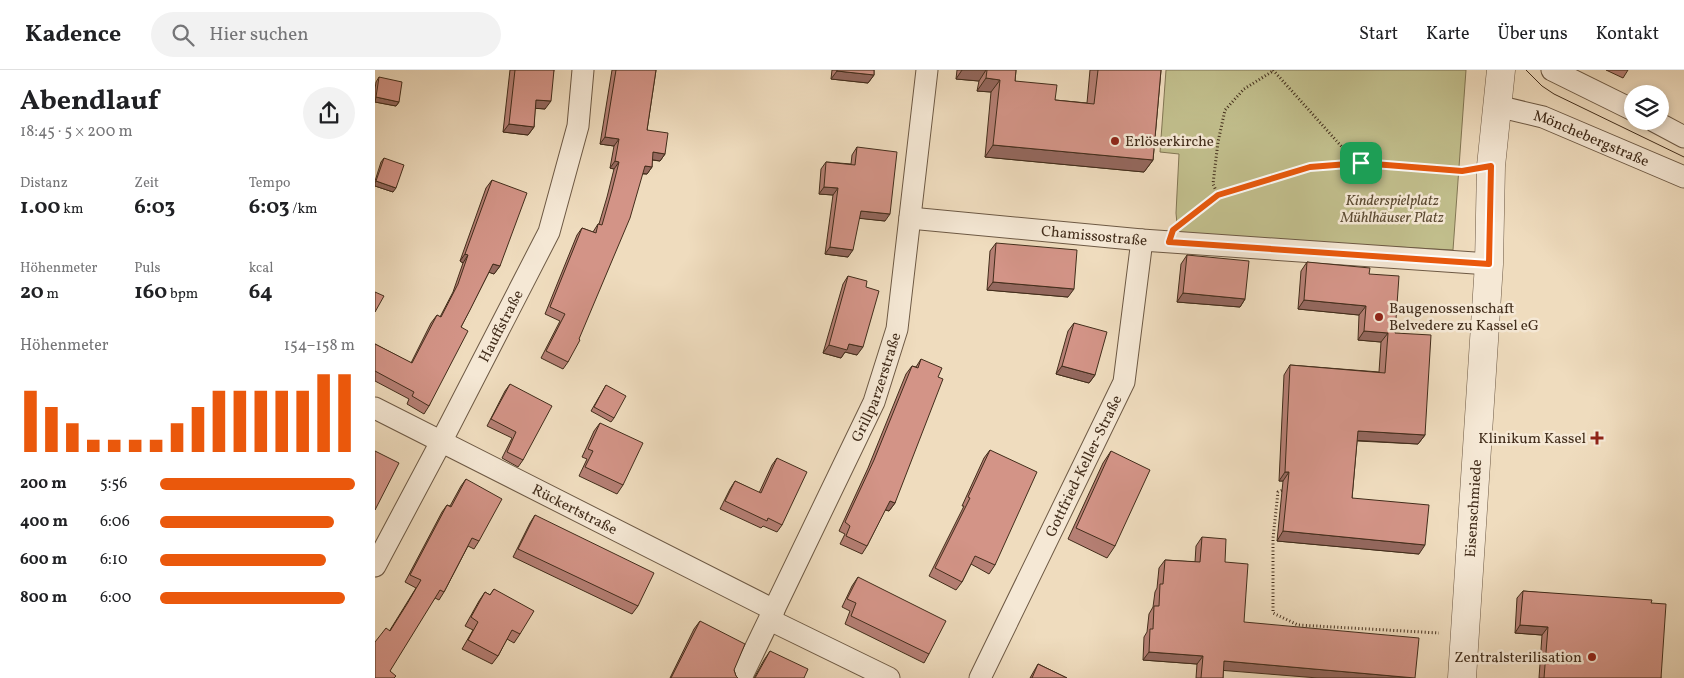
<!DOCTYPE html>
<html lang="de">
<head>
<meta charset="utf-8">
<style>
	body { margin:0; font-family:Vollkorn,serif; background:#f2f2f2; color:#202124; height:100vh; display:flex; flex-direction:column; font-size:19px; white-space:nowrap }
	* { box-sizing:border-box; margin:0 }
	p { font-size:16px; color:#757577 }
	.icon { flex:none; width:28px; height:28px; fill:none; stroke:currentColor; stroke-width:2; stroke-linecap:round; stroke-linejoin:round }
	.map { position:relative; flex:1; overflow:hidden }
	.sheet { display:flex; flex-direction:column; background:#fff; width:375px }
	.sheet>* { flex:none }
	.buttons { position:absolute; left:1249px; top:15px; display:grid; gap:10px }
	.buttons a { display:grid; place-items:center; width:45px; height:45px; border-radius:50%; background:#fff; box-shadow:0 2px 8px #0003; font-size:25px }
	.pin { position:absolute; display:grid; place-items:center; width:42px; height:42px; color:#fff; margin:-21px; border-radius:10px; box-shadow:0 2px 8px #0006 }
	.round { display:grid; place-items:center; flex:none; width:52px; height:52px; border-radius:26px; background:#f2f2f2 }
	.summary { display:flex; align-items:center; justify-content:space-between; height:85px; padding:0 20px }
	h1 { font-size:28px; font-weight:700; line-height:38px }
	.metrics { display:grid; grid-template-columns:repeat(3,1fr); gap:8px; height:85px; padding:5px 20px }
	.metrics div { display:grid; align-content:center }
	.metrics b { font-size:21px; font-weight:700 }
	.metrics small { font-size:14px; font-weight:400 }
	.metrics p { font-size:14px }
	.chart { height:140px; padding:10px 20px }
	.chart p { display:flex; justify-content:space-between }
	.chart svg { width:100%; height:90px; margin-top:5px; stroke:#ea580c; stroke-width:6 }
	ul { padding:0 20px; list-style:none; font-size:16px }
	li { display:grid; grid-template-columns:80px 60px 1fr; align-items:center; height:38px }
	li i { height:12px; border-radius:6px; background:#ea580c }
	header { display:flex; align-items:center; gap:30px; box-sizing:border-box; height:70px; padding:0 25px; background:#fff; border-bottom:1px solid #e0e0e0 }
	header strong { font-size:24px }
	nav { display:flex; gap:28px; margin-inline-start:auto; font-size:18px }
	.search { width:350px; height:45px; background:#f2f2f2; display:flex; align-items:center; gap:12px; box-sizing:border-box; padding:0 18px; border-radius:28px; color:#757577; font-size:19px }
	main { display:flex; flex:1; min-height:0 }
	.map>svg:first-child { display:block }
	.green { fill:#c1be8c; stroke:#827654 }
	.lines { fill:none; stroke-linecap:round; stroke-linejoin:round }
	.minor-casing { stroke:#6d5944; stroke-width:23 }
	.tertiary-casing { stroke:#6d5944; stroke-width:29 }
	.path { stroke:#422d1b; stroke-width:3; stroke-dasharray:1 2.5; stroke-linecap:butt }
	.minor { stroke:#f5e8d5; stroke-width:21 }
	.tertiary { stroke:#f5e8d5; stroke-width:28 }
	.tram { stroke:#422d1b; stroke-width:1 }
	.wall { fill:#b57f74; stroke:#422d1b }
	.shaded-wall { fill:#94685e; stroke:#422d1b }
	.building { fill:#d39487; stroke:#422d1b }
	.route-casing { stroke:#fff; stroke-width:10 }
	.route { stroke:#ea580c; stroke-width:6 }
	.poi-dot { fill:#8f2418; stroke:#f5e8d5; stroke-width:2 }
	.labels { text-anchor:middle; stroke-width:5; stroke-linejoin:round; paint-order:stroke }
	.street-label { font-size:15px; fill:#422d1b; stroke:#f5e8d5 }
	.poi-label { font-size:15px; fill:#422d1b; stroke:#f5e8d5; text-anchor:start }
	.park-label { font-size:15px; font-style:italic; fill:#5b4a32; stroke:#f5e8d5 }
</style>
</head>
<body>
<header>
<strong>Kadence</strong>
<div class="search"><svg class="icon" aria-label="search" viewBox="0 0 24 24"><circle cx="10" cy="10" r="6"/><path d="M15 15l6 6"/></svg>Hier suchen</div>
<nav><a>Start</a><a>Karte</a><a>Über uns</a><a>Kontakt</a></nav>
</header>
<main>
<section class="sheet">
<div class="summary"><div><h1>Abendlauf</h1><p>18:45 · 5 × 200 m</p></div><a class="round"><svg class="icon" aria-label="share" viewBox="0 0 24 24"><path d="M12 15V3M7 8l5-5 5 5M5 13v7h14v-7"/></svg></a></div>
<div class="metrics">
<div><p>Distanz</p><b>1.00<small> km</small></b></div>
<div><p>Zeit</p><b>6:03</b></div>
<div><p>Tempo</p><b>6:03<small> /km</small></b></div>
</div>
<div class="metrics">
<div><p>Höhenmeter</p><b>20<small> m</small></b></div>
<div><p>Puls</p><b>160<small> bpm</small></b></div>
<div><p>kcal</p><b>64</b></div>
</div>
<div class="chart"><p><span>Höhenmeter</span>154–158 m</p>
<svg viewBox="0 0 160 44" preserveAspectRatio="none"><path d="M5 44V14M15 44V22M25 44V30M35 44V38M45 44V38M55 44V38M65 44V38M75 44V30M85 44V22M95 44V14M105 44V14M115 44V14M125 44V14M135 44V14M145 44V6M155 44V6"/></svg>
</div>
<ul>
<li><b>200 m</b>5:56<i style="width:100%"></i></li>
<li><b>400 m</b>6:06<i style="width:89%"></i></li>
<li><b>600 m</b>6:10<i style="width:85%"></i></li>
<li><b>800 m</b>6:00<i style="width:95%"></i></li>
</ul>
</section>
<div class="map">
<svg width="1309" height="608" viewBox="0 0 1309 608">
	<rect width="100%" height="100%" fill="#efdcbe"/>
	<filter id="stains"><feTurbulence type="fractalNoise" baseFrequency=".004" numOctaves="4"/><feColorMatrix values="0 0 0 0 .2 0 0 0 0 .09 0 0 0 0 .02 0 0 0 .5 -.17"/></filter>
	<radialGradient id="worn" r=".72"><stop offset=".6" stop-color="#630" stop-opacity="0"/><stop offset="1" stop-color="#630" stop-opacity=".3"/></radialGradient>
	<!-- green -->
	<polygon class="green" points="791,0 1091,0 1078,180 803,165 801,143 804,84 785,82"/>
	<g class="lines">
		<!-- minor casing -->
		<g class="minor-casing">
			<g id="minor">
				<polyline points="1177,0 1258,40"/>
				<path id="s1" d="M 1122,36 L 1168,47 L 1309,107"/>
				<polyline points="1279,51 1309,67"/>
				<path id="s2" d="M 535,148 L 767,170 L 1114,194"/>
				<path id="s3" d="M 0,338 L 399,540"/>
				<path id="s4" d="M 0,496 L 66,372 L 174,162 L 203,56 L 208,0"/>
				<polyline points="395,550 514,608"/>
				<path id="s5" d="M 366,608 L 499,332 L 522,259 L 552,0"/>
				<path id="s6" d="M 605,608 L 749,312 L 767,170"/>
			</g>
		</g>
		<!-- tertiary casing -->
		<g class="tertiary-casing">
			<g id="tertiary">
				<path id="s7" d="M 1087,608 L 1114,194 L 1116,96 L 1126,0"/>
			</g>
		</g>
		<!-- path -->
		<g class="path">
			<polyline points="898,0 967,77 986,93 1091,100"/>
			<polyline points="843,125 838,114 843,72 850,40 869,19 898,1"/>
			<polyline points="812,149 843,125 854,121 935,97 986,93"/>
			<polyline points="910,419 903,422 898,468 898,543 923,555 1064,563"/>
		</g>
		<!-- minor -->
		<use href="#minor" class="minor"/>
		<!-- tertiary -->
		<use href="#tertiary" class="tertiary"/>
		<!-- tram -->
		<polyline class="tram" points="1151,0 1167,16 1179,24 1309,87"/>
	</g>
	<!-- wall -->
	<g class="wall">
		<polygon points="135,0 179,0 170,39 160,38 159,57 153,65 128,62"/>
		<polygon points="237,0 281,0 272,60 290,84 285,91 277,90 277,97 272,104 267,104 193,292 188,299 166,288 185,251 170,244 202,165 207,158 218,162 223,154 224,154 232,127 239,99 235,98 239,76 225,74"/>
		<polygon points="457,0 499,0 499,5 493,13 456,9"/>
		<polygon points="582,0 641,0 640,11 680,30 712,33 715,0 786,0 778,90 769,102 610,87 616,22 602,21 604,11 581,9"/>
		<polygon points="1231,0 1253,0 1248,8"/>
		<polygon points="4,7 24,32 21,36 0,32 0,19 1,12"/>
		<polygon points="482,77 510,151 484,148 473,187 450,184 458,125 444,124 446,99 451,92 476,94 477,85"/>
		<polygon points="9,88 18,122 0,116 0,111 6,92"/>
		<polygon points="117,110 125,196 119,204 114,202 86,257 54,336 49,344 32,334 34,329 0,311 0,274 36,293 56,253 62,245 65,247 78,222 88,193 85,191 111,118"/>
		<polygon points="621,173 693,227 612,220 615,181"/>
		<polygon points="812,185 870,229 865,237 802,232 806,194"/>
		<polygon points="932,192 994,204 1020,263 1050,365 1043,374 982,371 977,428 1044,484 902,471 908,411 904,411 909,305 915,295 1004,302 1006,272 983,270 984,245 923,239 926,201"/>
		<polygon points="473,206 482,285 470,282 466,288 448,283 468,214"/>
		<polygon points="699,253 720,305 714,313 681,304 693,261"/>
		<polygon points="546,289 520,433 514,441 510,440 492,476 487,484 465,474 470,464 464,461 493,398 531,304 537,296 541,297"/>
		<polygon points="135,314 148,390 143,397 127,388 137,368 112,356 130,321"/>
		<polygon points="231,315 239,348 236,352 216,341"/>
		<polygon points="225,353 248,415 242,424 204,406 212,389 207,387 219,361"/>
		<polygon points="615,380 620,495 614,504 596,494 587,512 581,520 554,506 589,436 587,436 609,388"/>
		<polygon points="736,381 740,476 732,488 693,469 728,393"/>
		<polygon points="402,388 407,455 402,462 388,456 386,458 345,439 355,419 360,411 384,423 397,395"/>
		<polygon points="91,409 104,471 99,479 93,476 69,522 64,530 60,528 0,608 15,560 41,518 30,512 67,442 72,435 75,436 86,416"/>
		<polygon points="160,445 263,536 257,544 138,487 155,453"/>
		<polygon points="827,467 850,492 848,608 821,608 822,594 768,590 769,567 772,562 774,544 778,537 780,522 782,518 784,498 790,490 820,492 821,476"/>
		<polygon points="483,507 554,584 549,593 470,554 475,541 467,537 477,516"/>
		<polygon points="119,519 145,564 139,573 132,569 123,586 117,594 87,579 98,560 90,556 104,531 110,522 115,525"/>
		<polygon points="1148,521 1276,533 1286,608 1164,608 1167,565 1140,563 1142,528"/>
		<polygon points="325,551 359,600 361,606 363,608 295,608 319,559"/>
		<polygon points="395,581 429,608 379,608 389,590"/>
		<polygon points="663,594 692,608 655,608"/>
	</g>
	<!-- shaded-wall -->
	<g class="shaded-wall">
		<polygon points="587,0 611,0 604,11 581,9"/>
		<polygon points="462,1 499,5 493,13 456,9"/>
		<polygon points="611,8 625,10 616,22 602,21"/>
		<polygon points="1,27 24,32 21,36 0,32"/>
		<polygon points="161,30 176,31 170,39 156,38"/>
		<polygon points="134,54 159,57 153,65 128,62"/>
		<polygon points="230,67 244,69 239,76 225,74"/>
		<polygon points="618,75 778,90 769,102 610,87"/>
		<polygon points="278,82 290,84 285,91 273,89"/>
		<polygon points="240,91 244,92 239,99 235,98"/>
		<polygon points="270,96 277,97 272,104 265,103"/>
		<polygon points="1,111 21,118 18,122 0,116 0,113"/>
		<polygon points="449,117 463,118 458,125 444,124"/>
		<polygon points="486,141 515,144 510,151 481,148"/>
		<polygon points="455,177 478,180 473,187 450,184"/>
		<polygon points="90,184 93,185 88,193 85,191"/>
		<polygon points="118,194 125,196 119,204 113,202"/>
		<polygon points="618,212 699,219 693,227 612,220"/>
		<polygon points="808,223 870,229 865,237 802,232"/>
		<polygon points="929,230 991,236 984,245 923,239"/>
		<polygon points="989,261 1013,263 1006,272 983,270"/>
		<polygon points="474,274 488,277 482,285 470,282 466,288 448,283 454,275"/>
		<polygon points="687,296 720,305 714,313 681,304"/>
		<polygon points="983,361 1050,365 1043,374 976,370"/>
		<polygon points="910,402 914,402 908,411 904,411"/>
		<polygon points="515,431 520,433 514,441 509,439"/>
		<polygon points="908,461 1050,475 1044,484 902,471"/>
		<polygon points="1145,555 1173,557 1167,565 1140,563"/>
		<polygon points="774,582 828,586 822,594 768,590"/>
		<polygon points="849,591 1040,608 943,608 843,600"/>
	</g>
	<!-- building -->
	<g class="building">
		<polygon points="140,0 179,0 176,31 161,30 159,57 134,54"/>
		<polygon points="241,0 281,0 272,60 293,63 290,84 278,82 277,97 270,96 255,148 204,269 205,270 193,292 171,281 190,244 175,237 207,158 221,163 223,154 227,155 237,120 244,92 240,91 244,69 230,67"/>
		<polygon points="462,0 499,0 499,5 462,1"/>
		<polygon points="612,0 641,0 640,11 682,15 680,30 719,34 723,0 786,0 778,90 618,75 625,10 611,8"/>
		<polygon points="4,7 27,12 24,32 1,27"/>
		<polygon points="482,77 522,82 515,144 486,141 478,180 455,177 463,118 449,117 451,92 480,95"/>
		<polygon points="9,88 29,95 21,118 1,111"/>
		<polygon points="117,110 152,123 125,196 118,194 95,240 86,257 93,261 54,336 37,326 39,322 0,301 0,274 37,293 62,245 66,247 83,214 93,185 90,184"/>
		<polygon points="621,173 702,180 699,219 618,212"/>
		<polygon points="812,185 874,191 870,229 808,223"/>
		<polygon points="932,192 995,198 994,204 1024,206 1020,263 1056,265 1050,365 983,361 977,428 1054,435 1050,475 908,461 914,402 910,402 915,295 1010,303 1013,263 989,261 991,236 929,230"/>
		<polygon points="473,206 492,211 491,217 504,221 488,277 474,274 472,280 454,275"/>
		<polygon points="0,222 9,226 0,242"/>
		<polygon points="699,253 732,262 720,305 687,296"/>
		<polygon points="546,289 567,298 563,307 568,309 520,433 515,431 492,476 471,466 475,456 470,452 499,390 537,296 543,298"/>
		<polygon points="135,314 177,336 148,390 132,382 141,362 116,349"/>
		<polygon points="231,315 251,326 239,348 219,337"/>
		<polygon points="225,353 268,373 248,415 210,397 218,381 213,379"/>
		<polygon points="615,380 662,402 620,495 600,486 587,512 560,498 595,428 593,427"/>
		<polygon points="0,381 24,393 0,440"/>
		<polygon points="736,381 775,400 740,476 701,458"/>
		<polygon points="402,388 432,402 407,455 393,448 392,451 350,431 360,411 386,423"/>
		<polygon points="91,409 127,429 104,471 97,468 69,522 65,520 15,601 21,606 19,608 0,608 0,572 11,558 15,561 32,534 46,510 35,505 72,435 76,437"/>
		<polygon points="160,445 279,503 263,536 143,479"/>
		<polygon points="827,467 851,469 850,492 873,494 869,552 1044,568 1040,608 849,591 848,608 826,608 828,586 774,582 775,559 778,559 779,536 784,536 785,514 788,514 790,490 825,492"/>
		<polygon points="483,507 571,551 554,584 476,546 481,533 472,529"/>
		<polygon points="119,519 159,541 145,564 137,560 123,586 93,570 103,552 96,547 110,522 115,525"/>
		<polygon points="1148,521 1277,530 1276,533 1291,534 1286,608 1169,608 1173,557 1145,555"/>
		<polygon points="325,551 370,574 359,600 361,606 363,608 296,608"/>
		<polygon points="395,581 433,599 429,608 380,608"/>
		<polygon points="663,594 692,608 657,608"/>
	</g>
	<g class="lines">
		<!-- route casing -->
		<g class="route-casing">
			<polygon id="route" points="986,93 1087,101 1116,96 1114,194 794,172 798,160 843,125 935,97"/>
		</g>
		<!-- route -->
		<use href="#route" class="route"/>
	</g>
	<!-- markers -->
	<g class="poi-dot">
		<circle cx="740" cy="71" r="5"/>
		<circle cx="1004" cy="247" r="5"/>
		<path d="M1219.5 360.5h5v5h5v5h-5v5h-5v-5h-5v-5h5z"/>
		<circle cx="1217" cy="587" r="5"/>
	</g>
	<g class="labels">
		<!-- street labels -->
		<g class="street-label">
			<text dy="5" stroke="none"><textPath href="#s1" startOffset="100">Mönchebergstraße</textPath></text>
			<text dy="5" stroke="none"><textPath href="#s2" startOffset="185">Chamissostraße</textPath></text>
			<text dy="5" stroke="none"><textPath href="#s4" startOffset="271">Hauffstraße</textPath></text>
			<text dy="5" stroke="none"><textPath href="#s5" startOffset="321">Grillparzerstraße</textPath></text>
			<text dy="5" stroke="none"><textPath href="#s6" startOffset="236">Gottfried-Keller-Straße</textPath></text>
			<text dy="5" stroke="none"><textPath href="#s3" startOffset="224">Rückertstraße</textPath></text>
			<text dy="5" stroke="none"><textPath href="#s7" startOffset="170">Eisenschmiede</textPath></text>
		</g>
		<!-- poi labels -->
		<g class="poi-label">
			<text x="750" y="76">Erlöserkirche</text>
			<text x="1014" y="243">Baugenossenschaft<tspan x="1014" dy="17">Belvedere zu Kassel eG</tspan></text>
			<text x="1211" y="373" text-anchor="end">Klinikum Kassel</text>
			<text x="1207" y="592" text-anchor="end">Zentralsterilisation</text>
		</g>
		<!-- park labels -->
		<g class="park-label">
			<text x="1017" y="135">Kinderspielplatz<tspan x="1017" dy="17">Mühlhäuser Platz</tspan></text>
		</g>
	</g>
	<rect width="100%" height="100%" filter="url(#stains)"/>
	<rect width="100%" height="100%" fill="url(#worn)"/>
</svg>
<div class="buttons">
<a><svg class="icon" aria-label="layers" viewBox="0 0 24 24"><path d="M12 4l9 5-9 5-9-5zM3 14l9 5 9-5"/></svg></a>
</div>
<div class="pin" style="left:986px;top:93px;background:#1e9e55"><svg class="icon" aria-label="arrive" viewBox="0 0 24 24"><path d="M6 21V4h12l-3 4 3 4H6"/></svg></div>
</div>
</main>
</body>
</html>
